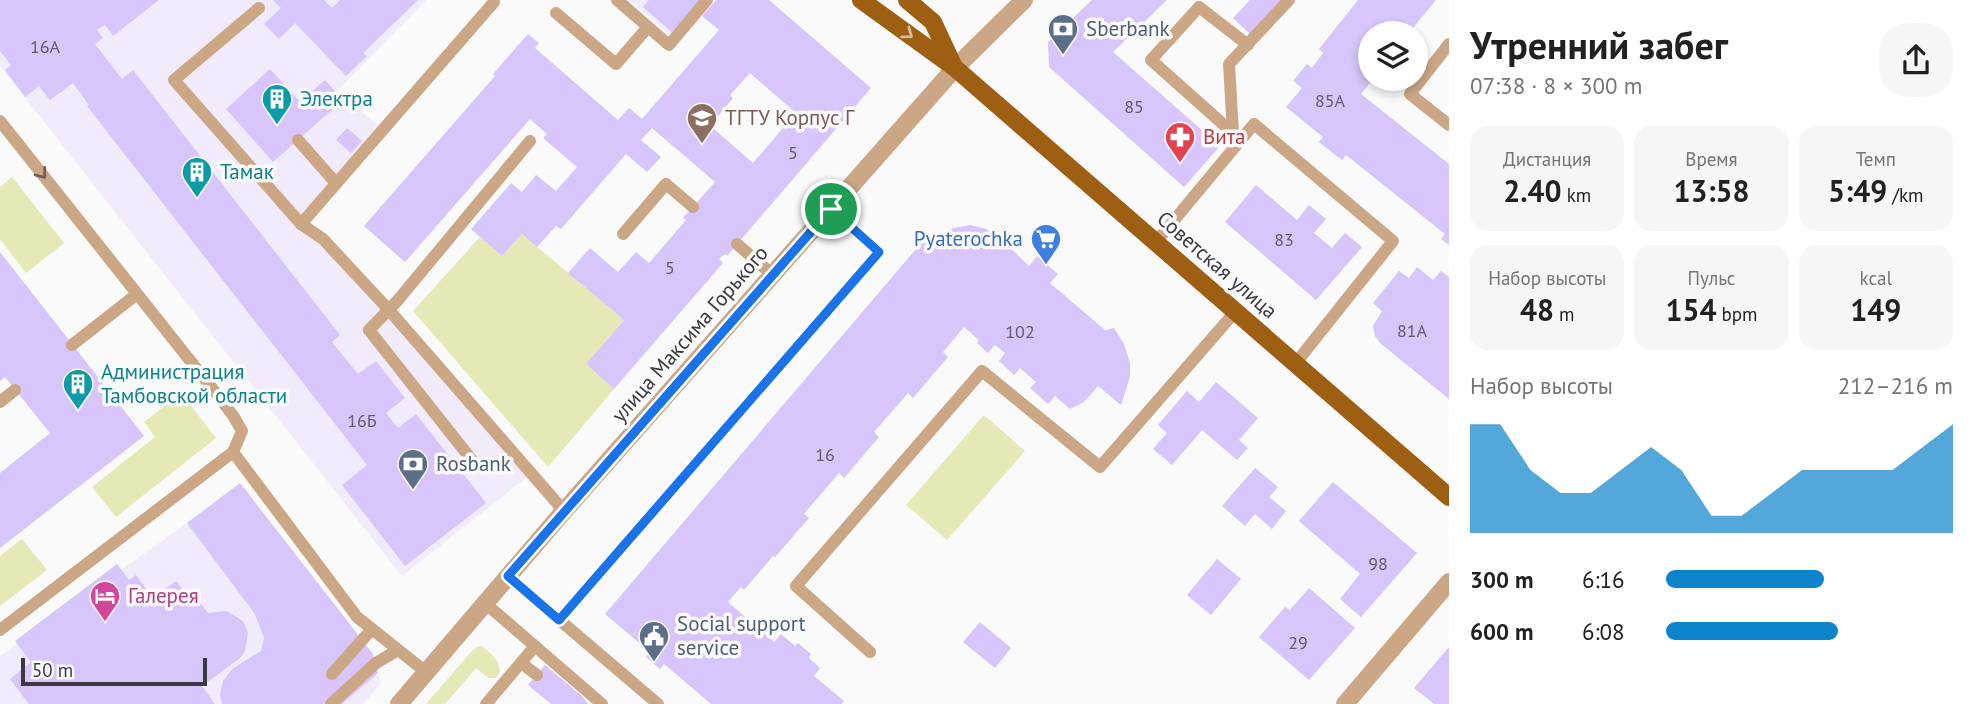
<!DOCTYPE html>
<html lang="ru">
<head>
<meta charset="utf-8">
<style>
	body { margin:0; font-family:"PT Sans",sans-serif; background:#f6f6f6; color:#202124; height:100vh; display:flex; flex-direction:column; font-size:26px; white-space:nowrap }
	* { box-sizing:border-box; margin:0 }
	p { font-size:23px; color:#757577 }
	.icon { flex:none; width:38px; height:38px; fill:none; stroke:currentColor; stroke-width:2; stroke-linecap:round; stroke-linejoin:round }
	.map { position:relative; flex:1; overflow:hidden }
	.panel { display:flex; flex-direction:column; background:#fff; width:525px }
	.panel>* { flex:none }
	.fabs { position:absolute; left:1358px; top:21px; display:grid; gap:14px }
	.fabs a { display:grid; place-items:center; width:70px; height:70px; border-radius:50%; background:#fff; box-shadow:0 4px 10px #0003; font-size:35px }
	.scale { position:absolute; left:21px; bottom:18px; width:186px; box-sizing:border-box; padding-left:7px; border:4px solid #3d3744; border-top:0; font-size:19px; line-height:24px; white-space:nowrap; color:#3d3744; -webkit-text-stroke:5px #fafafa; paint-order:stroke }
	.pin { position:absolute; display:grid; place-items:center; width:60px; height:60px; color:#fff; margin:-30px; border:4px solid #fff; border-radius:50%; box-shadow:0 2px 7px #0007 }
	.round { display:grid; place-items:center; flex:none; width:74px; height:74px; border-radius:28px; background:#f6f6f6 }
	.headline { display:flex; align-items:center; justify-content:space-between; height:119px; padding:0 21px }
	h1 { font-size:38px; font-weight:800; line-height:52px }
	.metrics { display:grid; grid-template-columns:repeat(3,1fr); gap:10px; height:119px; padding:7px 21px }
	.metrics div { display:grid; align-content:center; border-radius:18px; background:#f6f6f6; text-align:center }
	.metrics b { font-size:30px; font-weight:800 }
	.metrics small { font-size:19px; font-weight:400 }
	.metrics p { font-size:19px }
	.chart { height:196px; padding:14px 21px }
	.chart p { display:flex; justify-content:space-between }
	.chart svg { width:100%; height:126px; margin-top:7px; fill:#0c83cb; opacity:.7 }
	ul { padding:0 21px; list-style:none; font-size:23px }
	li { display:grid; grid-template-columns:112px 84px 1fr; align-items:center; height:52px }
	li i { height:18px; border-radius:9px; background:#0c83cb }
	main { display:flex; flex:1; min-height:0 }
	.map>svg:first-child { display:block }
	.built { fill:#f2ebfc }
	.green { fill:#e6e8b6 }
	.building { fill:#d7c5fb; fill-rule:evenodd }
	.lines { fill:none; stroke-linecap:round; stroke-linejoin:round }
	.service { stroke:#cba786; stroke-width:12 }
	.minor { stroke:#cba786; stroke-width:18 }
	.primary { stroke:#9e5f12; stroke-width:18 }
	.oneway { stroke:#d5bc9d }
	.oneway2 { stroke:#6f5e5b }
	.route-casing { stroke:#fff; stroke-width:14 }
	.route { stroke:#1a73e8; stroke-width:9 }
	.labels { text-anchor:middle; stroke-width:7; stroke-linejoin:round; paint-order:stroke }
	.number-label { font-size:18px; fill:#645a72 }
	.service-label { font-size:21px; fill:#4e5e75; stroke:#fafafa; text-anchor:start }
	.culture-label { font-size:21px; fill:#0d838f; stroke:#fafafa; text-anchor:start }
	.education-label { font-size:21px; fill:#785e54; stroke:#fafafa; text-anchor:start }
	.health-label { font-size:21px; fill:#be3a42; stroke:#fafafa; text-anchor:start }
	.shop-label { font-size:21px; fill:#366cbe; stroke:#fafafa; text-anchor:end }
	.street-label { font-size:21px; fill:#3d3744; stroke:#fafafa }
	.hotel-label { font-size:21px; fill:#b23c85; stroke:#fafafa; text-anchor:start }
</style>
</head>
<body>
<main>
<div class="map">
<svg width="1449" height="704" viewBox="0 0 1449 704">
	<rect width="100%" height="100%" fill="#fafafa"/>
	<!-- built -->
	<g class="built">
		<polygon points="0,0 426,0 338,90 379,127 299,216 527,477 402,576 0,66"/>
		<polygon points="630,0 704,0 672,37"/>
		<polygon points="242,484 382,682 363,704 0,704 0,656"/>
	</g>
	<!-- green -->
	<g class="green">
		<polygon points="12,177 64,243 26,273 0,239 0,187"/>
		<polygon points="522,234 624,320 586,364 614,389 548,467 413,311 480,237 502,256"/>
		<polygon points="181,393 216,438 116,517 92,487 155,437 144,422"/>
		<polygon points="984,415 1025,451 947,540 906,505"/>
		<polygon points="22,539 47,570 0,606 0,556"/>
		<path d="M 482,646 C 491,654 500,660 500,672 L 496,678 L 488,678 L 476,668 L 445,704 L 426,704 L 471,652 L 477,647 Z"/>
	</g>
	<!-- building -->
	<g class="building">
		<polygon points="0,0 159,0 113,36 105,25 97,30 103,38 95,44 122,79 133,70 340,335 332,342 358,374 376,361 405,398 386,413 398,428 416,414 486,503 405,566 342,485 367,465 87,106 89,105 73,83 50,100 39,86 25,97 5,70 11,65 0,51"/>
		<polygon points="273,0 324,0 332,8 340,0 418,0 363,53 367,56 346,76 295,23 279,39 264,24 281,8"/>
		<polygon points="649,0 700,0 672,32 643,7"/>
		<path d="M 716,0 L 769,0 L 871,88 L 727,256 L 725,254 L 719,259 L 723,263 L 614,389 L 586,364 L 624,320 L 568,273 L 590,248 L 618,272 L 636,252 L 649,263 L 686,220 L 683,218 L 715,182 L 652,128 L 641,140 L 661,157 L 647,172 L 626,154 L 561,229 L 556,226 L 537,247 L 522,234 L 502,256 L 471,229 L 511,183 L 522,192 L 536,175 L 556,191 L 577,167 L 543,138 L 547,134 L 530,119 L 405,262 L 364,226 L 495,76 L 493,74 L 528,34 L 539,43 L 535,48 L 618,120 L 629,108 L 642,119 L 719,30 L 702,16 ZM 750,73 L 796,113 L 753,163 L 707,123 L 714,114 L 718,116 L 733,98 L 730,95 Z"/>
		<polygon points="1092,0 1167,0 1113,52 1220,146 1184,187 1049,67 1048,42"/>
		<polygon points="1250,0 1284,0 1251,35 1233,18"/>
		<polygon points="1358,0 1436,0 1409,33 1370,33 1370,79 1373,79 1361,94 1449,164 1449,245 1441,239 1445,234 1346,155 1342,160 1319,142 1323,137 1286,107 1302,88 1293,81 1307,64 1312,68 1323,53 1319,49"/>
		<polygon points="270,69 300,102 325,80 343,100 273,162 226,109"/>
		<polygon points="347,128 362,141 351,153 336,140"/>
		<polygon points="1256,185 1297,220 1309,205 1326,219 1314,233 1332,248 1345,233 1362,247 1316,300 1225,222"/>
		<polygon points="970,225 986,229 997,235 1029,266 1037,256 1058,274 1050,283 1105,330 1114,328 1124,344 1130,363 1130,377 1121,405 1098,386 1084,402 1070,409 1055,396 1048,404 1030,388 1036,382 1020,368 1014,375 999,361 1005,353 995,345 988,353 977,343 979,340 964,327 943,352 948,357 913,398 908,393 874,432 879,437 844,478 839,473 804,514 809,518 775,557 773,556 744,590 741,587 728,602 774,642 781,634 795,646 798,643 811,654 809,658 820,668 814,676 844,701 841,704 711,704 664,664 660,669 646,657 650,652 605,614 922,242 930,237 939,238 953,228"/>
		<polygon points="0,252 144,436 0,548 0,473 50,433 5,377 0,381"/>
		<polygon points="1417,267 1433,280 1441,271 1449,277 1449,399 1380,343 1375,336 1373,326 1382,311 1373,303 1399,271 1409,278"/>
		<polygon points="1216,382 1258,418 1239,440 1248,448 1237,460 1202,430 1172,465 1153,449 1167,433 1158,425 1187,391 1199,402"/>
		<polygon points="1255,468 1278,487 1269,497 1286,511 1272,529 1255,514 1245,526 1222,506"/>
		<polygon points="1333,482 1417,553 1361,617 1340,599 1360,574 1299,521"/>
		<polygon points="240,483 373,654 378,673 342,704 222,704 220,694 223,681 232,669 261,651 264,638 255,614 187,523"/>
		<polygon points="1217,559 1241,579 1211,615 1187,595"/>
		<polygon points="117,564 129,580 136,575 153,598 176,581 195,606 201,604 208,613 227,611 243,621 248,633 245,651 240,658 202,686 215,704 29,704 10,679 31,662 15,641"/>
		<polygon points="1309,588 1355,628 1309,680 1259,637 1285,607 1290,610"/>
		<polygon points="980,622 1011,648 995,668 963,642"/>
		<polygon points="1449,647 1449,704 1434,704 1414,688"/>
		<polygon points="545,665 582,696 588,704 551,704 528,685"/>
	</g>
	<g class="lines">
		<!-- service -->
		<g class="service">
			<polyline points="617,0 669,45 707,0"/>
			<polyline points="259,8 174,80 301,224 323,239 389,310 564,511"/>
			<polyline points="556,13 616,64 648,27"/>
			<polyline points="1449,44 1410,94 1449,125"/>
			<polyline points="0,121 219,397 234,417 242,431 233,452 0,630"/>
			<polyline points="1233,133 1151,60 1199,7 1248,45"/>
			<polyline points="1236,136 1233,133 1229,64 1289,0"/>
			<polyline points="298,140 335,182"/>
			<polyline points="301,224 494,2"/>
			<polyline points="623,234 666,184 693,207"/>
			<polyline points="1156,242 1254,124 1393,241 1295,364"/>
			<polyline points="737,244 773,275"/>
			<polyline points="72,345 137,294"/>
			<polyline points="0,402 15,390"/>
			<polyline points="233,452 357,617 426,672"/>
			<polyline points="475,464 369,330 398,300 530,141"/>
			<polyline points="508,576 658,704"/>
			<polyline points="485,603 602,704"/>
			<polyline points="559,620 879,252 831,209"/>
			<polyline points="870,652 796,586 982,371 1100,467 1235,312"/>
			<polyline points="521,663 537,675"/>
			<polyline points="332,674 372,629"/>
			<polyline points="331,704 376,663 398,650"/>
			<polyline points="486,704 535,646"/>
		</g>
		<!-- minor -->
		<g class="minor">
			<polyline points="399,704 564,511 955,68 1024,0"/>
			<polyline points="1345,704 1449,582"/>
		</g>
		<!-- primary -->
		<g class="primary">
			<polyline points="861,0 955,68 1449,497"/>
			<polyline points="907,0 933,22 953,65"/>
		</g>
	</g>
	<!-- one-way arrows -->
	<defs><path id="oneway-chevron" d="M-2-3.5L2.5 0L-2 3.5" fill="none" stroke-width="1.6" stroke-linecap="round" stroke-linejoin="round" transform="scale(1.75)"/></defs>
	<use class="oneway" href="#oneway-chevron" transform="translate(908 34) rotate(36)"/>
	<use class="oneway2" href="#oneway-chevron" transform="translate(42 174) rotate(52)"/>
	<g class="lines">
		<!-- route casing -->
		<g class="route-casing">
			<polygon id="route" points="831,209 879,252 559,620 508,576"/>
		</g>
		<!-- route -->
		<use href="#route" class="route"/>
	</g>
	<!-- icons -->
	<defs>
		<g id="bank-pin" transform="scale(1.575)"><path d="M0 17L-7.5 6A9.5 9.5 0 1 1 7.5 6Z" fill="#5c6f8a" stroke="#fafafa"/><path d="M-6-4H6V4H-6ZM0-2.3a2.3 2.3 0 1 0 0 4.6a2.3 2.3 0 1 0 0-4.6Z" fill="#fff"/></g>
		<g id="building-pin" transform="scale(1.575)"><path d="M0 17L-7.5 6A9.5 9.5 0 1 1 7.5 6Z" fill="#0f9aa8" stroke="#fafafa"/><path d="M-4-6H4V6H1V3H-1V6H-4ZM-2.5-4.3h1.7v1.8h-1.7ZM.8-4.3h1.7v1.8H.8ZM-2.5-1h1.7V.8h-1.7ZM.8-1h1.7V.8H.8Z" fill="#fff"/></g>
		<g id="university-pin" transform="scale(1.575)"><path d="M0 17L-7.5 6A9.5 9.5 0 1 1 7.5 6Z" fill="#8d6e63" stroke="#fafafa"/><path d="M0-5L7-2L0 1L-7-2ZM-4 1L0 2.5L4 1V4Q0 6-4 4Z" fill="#fff"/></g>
		<g id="pharmacy-pin" transform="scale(1.575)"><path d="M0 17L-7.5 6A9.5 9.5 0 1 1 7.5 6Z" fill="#e0444e" stroke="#fafafa"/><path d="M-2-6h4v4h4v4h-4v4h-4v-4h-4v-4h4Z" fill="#fff"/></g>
		<g id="supermarket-pin" transform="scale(1.575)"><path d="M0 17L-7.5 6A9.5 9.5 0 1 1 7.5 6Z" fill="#3f7fe0" stroke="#fafafa"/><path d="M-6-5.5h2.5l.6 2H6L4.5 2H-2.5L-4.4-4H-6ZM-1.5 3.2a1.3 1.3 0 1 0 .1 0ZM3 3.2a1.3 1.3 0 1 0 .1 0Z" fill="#fff"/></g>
		<g id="hotel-pin" transform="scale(1.575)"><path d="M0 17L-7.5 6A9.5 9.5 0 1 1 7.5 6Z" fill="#d1479c" stroke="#fafafa"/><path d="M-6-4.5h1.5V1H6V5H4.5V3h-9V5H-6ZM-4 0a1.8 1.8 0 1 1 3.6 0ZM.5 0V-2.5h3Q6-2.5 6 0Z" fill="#fff"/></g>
		<g id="civic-pin" transform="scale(1.575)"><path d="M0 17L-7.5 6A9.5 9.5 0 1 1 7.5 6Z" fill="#5c6f8a" stroke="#fafafa"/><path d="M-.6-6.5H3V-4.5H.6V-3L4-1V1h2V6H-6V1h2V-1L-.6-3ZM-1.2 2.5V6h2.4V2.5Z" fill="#fff"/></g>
	</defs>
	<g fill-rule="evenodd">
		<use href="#bank-pin" x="1063" y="29"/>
		<use href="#building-pin" x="277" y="99"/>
		<use href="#university-pin" x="702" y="118"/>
		<use href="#pharmacy-pin" x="1180" y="137"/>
		<use href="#building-pin" x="197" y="172"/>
		<use href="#supermarket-pin" x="1046" y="239"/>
		<use href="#building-pin" x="78" y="384"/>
		<use href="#bank-pin" x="413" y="464"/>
		<use href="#hotel-pin" x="105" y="596"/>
		<use href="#civic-pin" x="654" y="636"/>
	</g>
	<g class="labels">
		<!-- number labels -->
		<g class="number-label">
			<text x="45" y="53">16А</text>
			<text x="1330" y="107">85А</text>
			<text x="1134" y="113">85</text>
			<text x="793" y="159">5</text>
			<text x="1284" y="246">83</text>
			<text x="670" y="274">5</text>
			<text x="1412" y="337">81А</text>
			<text x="1020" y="338">102</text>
			<text x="362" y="427">16Б</text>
			<text x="825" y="461">16</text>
			<text x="1378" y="570">98</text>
			<text x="1298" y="649">29</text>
		</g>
		<!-- service labels -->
		<g class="service-label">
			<text x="1086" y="36">Sberbank</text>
			<text x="436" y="471">Rosbank</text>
			<text x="677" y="631">Social support<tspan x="677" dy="24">service</tspan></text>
		</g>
		<!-- culture labels -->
		<g class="culture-label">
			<text x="300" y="106">Электра</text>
			<text x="220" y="179">Тамак</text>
			<text x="101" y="379">Администрация<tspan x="101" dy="24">Тамбовской области</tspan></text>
		</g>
		<!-- education labels -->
		<g class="education-label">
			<text x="725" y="125">ТГТУ Корпус Г</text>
		</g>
		<!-- health labels -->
		<g class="health-label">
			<text x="1203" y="144">Вита</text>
		</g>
		<!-- shop labels -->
		<g class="shop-label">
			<text x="1023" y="246">Pyaterochka</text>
		</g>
		<!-- street labels -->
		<g class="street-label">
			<text transform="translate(1217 265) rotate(41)" y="7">Советская улица</text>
			<text transform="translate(690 334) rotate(-49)" y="7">улица Максима Горького</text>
		</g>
		<!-- hotel labels -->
		<g class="hotel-label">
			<text x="128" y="603">Галерея</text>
		</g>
	</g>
</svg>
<div class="fabs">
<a><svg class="icon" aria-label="layers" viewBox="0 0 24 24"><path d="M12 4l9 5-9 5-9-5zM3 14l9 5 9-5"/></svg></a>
</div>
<div class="scale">50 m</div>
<div class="pin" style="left:831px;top:209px;background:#1e9e55"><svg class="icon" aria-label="arrive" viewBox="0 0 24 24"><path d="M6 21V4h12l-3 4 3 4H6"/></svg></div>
</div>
<section class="panel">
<div class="headline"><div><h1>Утренний забег</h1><p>07:38 · 8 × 300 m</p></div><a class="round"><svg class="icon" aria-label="share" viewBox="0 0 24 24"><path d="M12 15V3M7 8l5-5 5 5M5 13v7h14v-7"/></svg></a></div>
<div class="metrics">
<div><p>Дистанция</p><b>2.40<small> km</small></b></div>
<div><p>Время</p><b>13:58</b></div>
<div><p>Темп</p><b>5:49<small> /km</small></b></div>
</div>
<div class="metrics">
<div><p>Набор высоты</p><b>48<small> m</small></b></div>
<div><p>Пульс</p><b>154<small> bpm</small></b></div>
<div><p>kcal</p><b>149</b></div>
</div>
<div class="chart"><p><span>Набор высоты</span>212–216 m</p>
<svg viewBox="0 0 160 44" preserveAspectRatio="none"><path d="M0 44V6L10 6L20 22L30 30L40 30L50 22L60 14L70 22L80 38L90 38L100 30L110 22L120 22L130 22L140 22L150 14L160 6V44z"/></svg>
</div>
<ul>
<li><b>300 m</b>6:16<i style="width:55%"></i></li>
<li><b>600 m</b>6:08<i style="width:60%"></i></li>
</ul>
</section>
</main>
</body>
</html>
